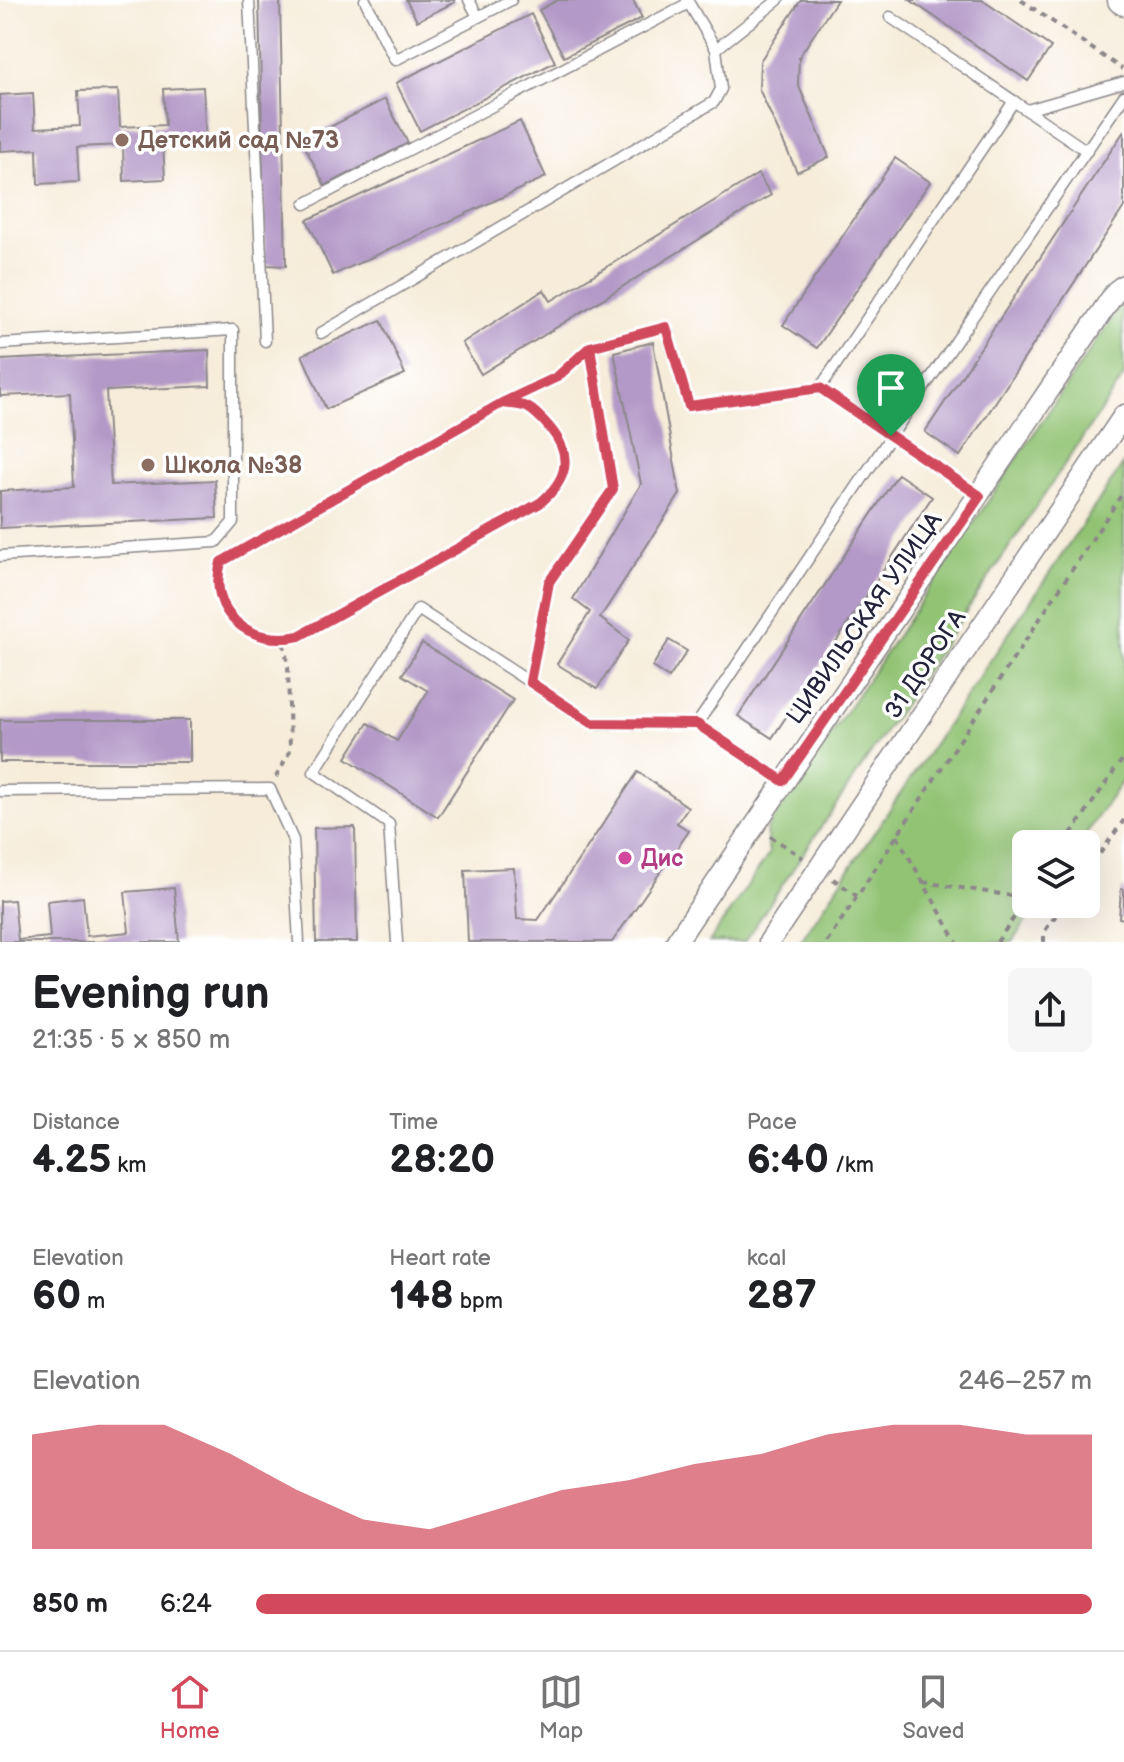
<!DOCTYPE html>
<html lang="en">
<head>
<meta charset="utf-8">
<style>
	body { margin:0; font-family:"Balsamiq Sans",sans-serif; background:#f6f6f6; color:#202124; height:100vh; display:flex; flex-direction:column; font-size:30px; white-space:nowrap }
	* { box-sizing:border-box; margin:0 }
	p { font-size:26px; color:#757577 }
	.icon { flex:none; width:44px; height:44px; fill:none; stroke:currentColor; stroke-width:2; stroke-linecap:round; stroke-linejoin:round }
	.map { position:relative; height:942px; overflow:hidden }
	.sheet { display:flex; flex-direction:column; background:#fff; flex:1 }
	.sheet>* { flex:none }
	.buttons { position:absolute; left:1012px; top:830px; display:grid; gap:16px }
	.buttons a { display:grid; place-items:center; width:88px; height:88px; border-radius:12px; background:#fff; box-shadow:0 8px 32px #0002; font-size:40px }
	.pin { position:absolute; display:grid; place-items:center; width:68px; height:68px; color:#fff; margin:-82px -34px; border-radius:50% 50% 50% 0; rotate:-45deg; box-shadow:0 0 8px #0007 }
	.pin .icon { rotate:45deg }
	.round { display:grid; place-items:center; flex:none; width:84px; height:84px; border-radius:12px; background:#f6f6f6 }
	.head { display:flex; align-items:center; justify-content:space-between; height:136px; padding:0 32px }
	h1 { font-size:44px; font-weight:700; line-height:60px }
	.metrics { display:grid; grid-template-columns:repeat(3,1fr); gap:12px; height:136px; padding:8px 32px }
	.metrics div { display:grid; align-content:center }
	.metrics b { font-size:40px; font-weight:700 }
	.metrics small { font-size:22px; font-weight:400 }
	.metrics p { font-size:22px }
	.chart { height:224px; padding:16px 32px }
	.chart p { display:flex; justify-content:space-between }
	.chart svg { width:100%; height:144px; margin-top:8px; fill:#d1495b; opacity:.7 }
	ul { padding:0 32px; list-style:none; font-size:26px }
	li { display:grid; grid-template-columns:128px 96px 1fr; align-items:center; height:60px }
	li i { height:20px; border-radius:10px; background:#d1495b }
	.menu { display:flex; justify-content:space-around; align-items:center; height:112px; border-top:2px solid #e0e0e0; background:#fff; font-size:22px; color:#757577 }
	.menu a { display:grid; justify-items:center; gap:4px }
	.menu .active { color:#d1495b }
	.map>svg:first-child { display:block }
	.green { fill:#91c373; stroke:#5a7257; stroke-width:2 }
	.building { fill:#b399c7 }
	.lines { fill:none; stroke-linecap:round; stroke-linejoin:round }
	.service-casing { stroke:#8c878a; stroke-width:13 }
	.minor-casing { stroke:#8c878a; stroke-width:23 }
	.tertiary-casing { stroke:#8c878a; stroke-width:29 }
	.path { stroke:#8c878a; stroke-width:4; stroke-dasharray:6 6; stroke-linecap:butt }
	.service { stroke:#fff; stroke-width:10 }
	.minor { stroke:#fff; stroke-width:20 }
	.tertiary { stroke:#fff; stroke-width:26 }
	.route-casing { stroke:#fff; stroke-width:16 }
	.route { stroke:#d1495b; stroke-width:10 }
	.education-dot { fill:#8d6e63; stroke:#fff; stroke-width:3 }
	.hotel-dot { fill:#d1479c; stroke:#fff; stroke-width:3 }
	.labels { text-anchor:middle; stroke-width:7; stroke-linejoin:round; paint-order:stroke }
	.education-label { font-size:24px; font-weight:bold; fill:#785e54; stroke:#fff; text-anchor:start }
	.street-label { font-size:24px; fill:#22223b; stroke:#fff }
	.hotel-label { font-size:24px; font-weight:bold; fill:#b23c85; stroke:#fff; text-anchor:start }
</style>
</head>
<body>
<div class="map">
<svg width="1124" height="942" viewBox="0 0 1124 942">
	<rect width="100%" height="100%" fill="#fff"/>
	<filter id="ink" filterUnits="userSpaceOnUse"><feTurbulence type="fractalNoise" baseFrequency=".0125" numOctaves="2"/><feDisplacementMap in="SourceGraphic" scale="16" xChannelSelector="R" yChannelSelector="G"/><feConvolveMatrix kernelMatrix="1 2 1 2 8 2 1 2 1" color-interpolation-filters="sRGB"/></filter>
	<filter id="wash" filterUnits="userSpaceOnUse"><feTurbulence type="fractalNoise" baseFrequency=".006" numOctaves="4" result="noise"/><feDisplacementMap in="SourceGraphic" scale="32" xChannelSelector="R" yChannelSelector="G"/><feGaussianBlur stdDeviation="1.8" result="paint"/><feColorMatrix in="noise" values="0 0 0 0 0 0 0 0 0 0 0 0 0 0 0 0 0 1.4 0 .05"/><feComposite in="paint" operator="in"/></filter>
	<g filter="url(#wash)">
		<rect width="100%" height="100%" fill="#f6ecd9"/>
		<!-- green -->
		<g class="green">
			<polygon points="1122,303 1124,376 744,942 709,942 769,854 766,830"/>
			<polygon points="1124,463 1124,778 1079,844 1026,844 1026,904 1038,904 1012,942 800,942"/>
		</g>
		<g id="blocks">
			<!-- building -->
			<g class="building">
				<polygon points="259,0 280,0 286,266 265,265"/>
				<polygon points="406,0 454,0 455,2 417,21"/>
				<polygon points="558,0 633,0 642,18 564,57 539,10"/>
				<polygon points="801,0 837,0 799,57 798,84 829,157 797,172 759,89 760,61"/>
				<polygon points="910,0 982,0 1051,47 1028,81"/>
				<polygon points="531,14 555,62 420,131 396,83"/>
				<polygon points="203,87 206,142 163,144 165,179 124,181 123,145 77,147 79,182 38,184 37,149 0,151 0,95 33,93 35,128 80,126 78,91 118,90 120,127 165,125 163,89"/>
				<polygon points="385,99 408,143 325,186 302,141"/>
				<polygon points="520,121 546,177 333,275 307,220"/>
				<polygon points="1124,131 1124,207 960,456 925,432"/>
				<polygon points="895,158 930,182 817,348 783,325"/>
				<polygon points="758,174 771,195 481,374 462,343 544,290 551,301"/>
				<polygon points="381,320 405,374 326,409 302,355"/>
				<polygon points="653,342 680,494 600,618 629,640 597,689 557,664 590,612 573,599 641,484 614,352"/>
				<polygon points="209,350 210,386 106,391 111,485 215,480 217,518 0,528 0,491 74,487 70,393 0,396 0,360"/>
				<polygon points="898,474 932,497 772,738 738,716"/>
				<polygon points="669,640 687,651 669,678 652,667"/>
				<polygon points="422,643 513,700 438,817 346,758 368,723 397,741 428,691 402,675"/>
				<rect x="0" y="720" width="190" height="42"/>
				<polygon points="638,772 688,807 677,823 689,831 612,942 468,942 465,870 514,868 517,919 538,920"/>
				<polygon points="355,827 357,942 316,942 314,828"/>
				<polygon points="174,888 179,942 0,942 0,901 14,900 18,940 50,937 47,901 83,897 87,936 129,932 125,892"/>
				<polygon points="1121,889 1124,889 1124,919 1119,918"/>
			</g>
		</g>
	</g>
	<g filter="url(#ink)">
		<use href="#blocks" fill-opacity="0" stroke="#8c878a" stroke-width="2"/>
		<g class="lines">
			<!-- service casing -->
			<g class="service-casing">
				<g id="service">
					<polyline points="249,0 265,341"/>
					<polyline points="365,0 395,60 511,0"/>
					<polyline points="469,0 478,17"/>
					<polyline points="687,0 716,49"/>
					<polyline points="890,17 1087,151"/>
					<polyline points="1014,101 820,388 891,436 1124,96"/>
					<polyline points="1027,110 1124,82"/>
					<polyline points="305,204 689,3"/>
					<polyline points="321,333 714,102 721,89 716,49 778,0"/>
					<polyline points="0,344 233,330 233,522 216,542 0,556"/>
					<polyline points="530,682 549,582 613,489 590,347 666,327 689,406 820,388"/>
					<polyline points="783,781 697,724 891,436 980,496"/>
					<polyline points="0,791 270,789 293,840 299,942"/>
					<polyline points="397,942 389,824 314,772 418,609 592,723 697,724"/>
				</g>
			</g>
			<!-- minor casing -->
			<g class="minor-casing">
				<g id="minor">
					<path d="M 676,942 C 821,724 971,509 1116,291 L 1124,285"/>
					<polyline points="769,942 1124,415"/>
				</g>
			</g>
			<!-- tertiary casing -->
			<g class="tertiary-casing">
				<polyline id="tertiary" points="1121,0 1124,2"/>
			</g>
			<!-- path -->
			<g class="path">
				<polyline points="1021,0 1122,69"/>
				<path d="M 219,555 C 221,565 216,571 217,580 C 219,623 261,645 299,636 L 540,503 C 567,480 574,457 549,428 C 544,421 535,411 527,407 C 519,404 509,404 502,403"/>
				<polyline points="221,562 502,403 557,377 577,359"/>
				<polyline points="276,777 290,751 288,665 283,640"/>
				<polyline points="770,836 803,858"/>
				<polyline points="897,836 957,942"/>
				<polyline points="1064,844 1124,757"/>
				<polyline points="1086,873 1124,820"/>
				<polyline points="833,879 857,896"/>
				<polyline points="923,882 1026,898"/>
				<polyline points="827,942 1124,491"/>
				<polyline points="997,942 1026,900"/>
				<polyline points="1044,942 1044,932 1064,904"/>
			</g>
			<!-- service -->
			<use href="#service" class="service"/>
			<!-- minor -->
			<use href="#minor" class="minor"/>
			<!-- tertiary -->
			<use href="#tertiary" class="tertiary"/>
		</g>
	</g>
	<g class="lines" filter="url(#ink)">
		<!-- route casing -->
		<g class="route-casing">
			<path id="route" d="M 891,436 L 820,388 L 689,406 L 666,327 L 590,347 L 557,377 L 502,403 C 509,404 519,404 527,407 C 535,411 544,421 550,428 C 574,457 567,480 540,503 L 299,636 C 250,647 207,613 221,562 L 502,403 L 557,377 L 590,347 L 613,489 L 549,582 L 530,682 L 592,723 L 697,724 L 783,781 L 980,496 L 891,436"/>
		</g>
		<!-- route -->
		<use href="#route" class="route"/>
	</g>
	<!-- markers -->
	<g class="education-dot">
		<circle cx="122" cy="140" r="8"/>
		<circle cx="148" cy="465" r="8"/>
	</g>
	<circle class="hotel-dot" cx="625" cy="858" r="8"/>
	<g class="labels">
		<!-- education labels -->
		<g class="education-label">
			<text x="138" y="148">Детский сад №73</text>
			<text x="164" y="473">Школа №38</text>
		</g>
		<!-- street labels -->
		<g class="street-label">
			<text transform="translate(864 618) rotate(-55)" y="8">ЦИВИЛЬСКАЯ УЛИЦА</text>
			<text transform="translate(925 664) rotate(-56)" y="8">31 ДОРОГА</text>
		</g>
		<!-- hotel labels -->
		<g class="hotel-label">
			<text x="641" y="866">Дис</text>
		</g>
	</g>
</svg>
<div class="buttons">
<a><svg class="icon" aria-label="layers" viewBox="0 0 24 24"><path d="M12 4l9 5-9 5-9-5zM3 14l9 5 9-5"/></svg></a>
</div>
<div class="pin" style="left:891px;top:436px;background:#1e9e55"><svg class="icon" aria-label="arrive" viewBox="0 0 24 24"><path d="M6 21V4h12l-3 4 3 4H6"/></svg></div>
</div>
<section class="sheet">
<div class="head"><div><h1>Evening run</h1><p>21:35 · 5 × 850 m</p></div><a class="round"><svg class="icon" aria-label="share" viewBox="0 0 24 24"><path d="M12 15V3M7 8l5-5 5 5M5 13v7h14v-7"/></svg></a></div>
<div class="metrics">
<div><p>Distance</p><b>4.25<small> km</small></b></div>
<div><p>Time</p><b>28:20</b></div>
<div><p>Pace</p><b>6:40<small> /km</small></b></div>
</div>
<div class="metrics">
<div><p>Elevation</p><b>60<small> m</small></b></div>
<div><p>Heart rate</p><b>148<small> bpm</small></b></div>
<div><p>kcal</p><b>287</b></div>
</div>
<div class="chart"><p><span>Elevation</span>246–257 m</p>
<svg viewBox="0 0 160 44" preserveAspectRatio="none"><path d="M0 44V9L10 6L20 6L30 15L40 26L50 35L60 38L70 32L80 26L90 23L100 18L110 15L120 9L130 6L140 6L150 9L160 9V44z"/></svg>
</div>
<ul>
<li><b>850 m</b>6:24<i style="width:100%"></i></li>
</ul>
</section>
<nav class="menu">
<a class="active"><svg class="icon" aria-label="home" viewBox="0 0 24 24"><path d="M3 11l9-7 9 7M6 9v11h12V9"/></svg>Home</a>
<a><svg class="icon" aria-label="map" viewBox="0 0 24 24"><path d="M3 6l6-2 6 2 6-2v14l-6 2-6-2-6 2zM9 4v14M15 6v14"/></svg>Map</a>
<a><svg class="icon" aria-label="saved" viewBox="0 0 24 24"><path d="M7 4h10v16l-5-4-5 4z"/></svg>Saved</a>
</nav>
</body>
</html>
